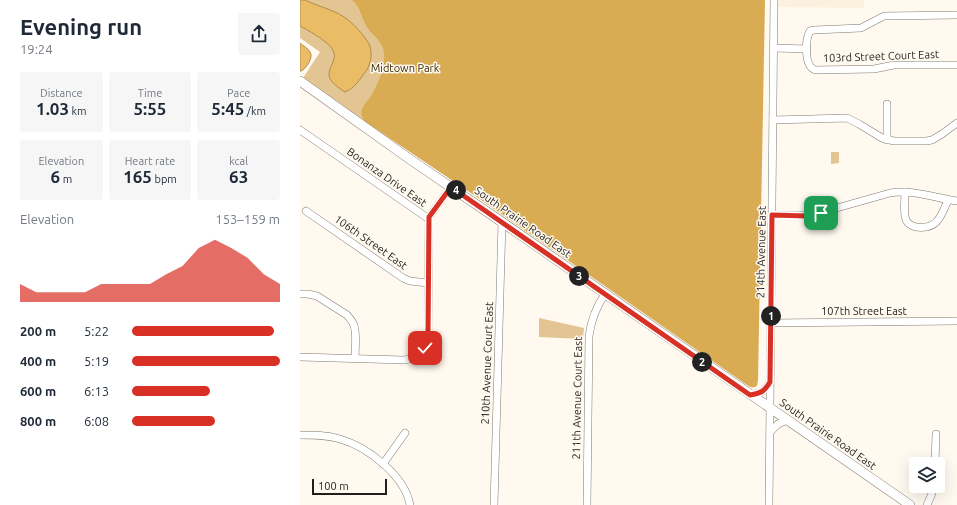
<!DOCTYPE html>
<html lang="en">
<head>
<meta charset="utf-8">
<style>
	body { margin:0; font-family:Ubuntu,sans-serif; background:#f6f6f7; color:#1f2937; height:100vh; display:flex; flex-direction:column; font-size:15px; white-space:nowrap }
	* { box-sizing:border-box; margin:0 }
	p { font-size:13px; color:#747a83 }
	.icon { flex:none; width:22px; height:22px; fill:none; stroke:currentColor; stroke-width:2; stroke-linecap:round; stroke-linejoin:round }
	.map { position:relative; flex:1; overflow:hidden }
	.panel { display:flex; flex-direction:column; background:#fff; width:300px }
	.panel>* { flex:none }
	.tools { position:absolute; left:609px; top:457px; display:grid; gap:8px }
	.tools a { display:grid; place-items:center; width:36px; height:36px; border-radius:4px; background:#fff; box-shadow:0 4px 16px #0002; font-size:20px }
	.scale { position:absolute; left:12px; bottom:10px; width:75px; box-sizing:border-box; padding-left:4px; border:2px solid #211f1b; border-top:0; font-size:11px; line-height:14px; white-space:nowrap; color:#211f1b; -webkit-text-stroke:3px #fff9f0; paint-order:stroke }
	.pin { position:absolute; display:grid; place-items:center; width:34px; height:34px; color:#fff; margin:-17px; border-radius:8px; box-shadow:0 2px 6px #0006 }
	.km { position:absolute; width:20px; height:20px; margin:-10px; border-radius:50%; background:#222; color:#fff; font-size:11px; line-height:20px; text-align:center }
	.round { display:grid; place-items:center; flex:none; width:42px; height:42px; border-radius:4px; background:#f6f6f7 }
	.headline { display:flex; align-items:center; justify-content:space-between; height:68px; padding:0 20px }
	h1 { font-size:22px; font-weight:700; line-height:30px }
	.figures { display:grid; grid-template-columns:repeat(3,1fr); gap:6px; height:68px; padding:4px 20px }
	.figures div { display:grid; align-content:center; border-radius:4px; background:#f6f6f7; text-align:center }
	.figures b { font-size:17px; font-weight:700 }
	.figures small { font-size:11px; font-weight:400 }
	.figures p { font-size:11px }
	.chart { height:112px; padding:8px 20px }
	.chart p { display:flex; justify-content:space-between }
	.chart svg { width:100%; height:72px; margin-top:4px; fill:#d93025; opacity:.7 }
	ul { padding:0 20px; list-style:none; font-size:13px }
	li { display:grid; grid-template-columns:64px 48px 1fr; align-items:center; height:30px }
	li i { height:10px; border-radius:5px; background:#d93025 }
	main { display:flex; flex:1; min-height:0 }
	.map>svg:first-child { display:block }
	.built { fill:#fcf1df }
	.green { fill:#e2c592 }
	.forest { fill:#d9ac54 }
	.water { fill:#eabc65; stroke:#ae8d4f }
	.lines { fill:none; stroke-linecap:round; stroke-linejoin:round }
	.minor-casing { stroke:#7f7a70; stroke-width:8 }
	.major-casing { stroke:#7f7a70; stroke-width:10 }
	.minor { stroke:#fff; stroke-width:7 }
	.major { stroke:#fff; stroke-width:9 }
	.route-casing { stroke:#fff; stroke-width:8 }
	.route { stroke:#d93025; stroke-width:5 }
	.labels { text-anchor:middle; stroke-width:3; stroke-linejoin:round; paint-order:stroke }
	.street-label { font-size:11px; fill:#211f1b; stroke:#fff9f0 }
	.park-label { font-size:11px; fill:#3c2902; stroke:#fff9f0 }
</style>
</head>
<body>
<main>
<section class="panel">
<div class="headline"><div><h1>Evening run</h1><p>19:24</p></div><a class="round"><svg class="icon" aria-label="share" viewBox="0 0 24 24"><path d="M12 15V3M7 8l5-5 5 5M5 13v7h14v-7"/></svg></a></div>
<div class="figures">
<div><p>Distance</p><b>1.03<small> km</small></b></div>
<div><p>Time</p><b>5:55</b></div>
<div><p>Pace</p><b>5:45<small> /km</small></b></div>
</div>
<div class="figures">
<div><p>Elevation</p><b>6<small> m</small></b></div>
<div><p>Heart rate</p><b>165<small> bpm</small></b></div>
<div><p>kcal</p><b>63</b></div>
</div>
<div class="chart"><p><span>Elevation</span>153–159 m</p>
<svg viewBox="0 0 160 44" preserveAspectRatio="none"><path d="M0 44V33L10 38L20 38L30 38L40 38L50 33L60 33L70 33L80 33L90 27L100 22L110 11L120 6L130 11L140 17L150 27L160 33V44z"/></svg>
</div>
<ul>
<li><b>200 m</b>5:22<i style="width:96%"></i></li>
<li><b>400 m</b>5:19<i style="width:100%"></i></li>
<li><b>600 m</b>6:13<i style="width:53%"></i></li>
<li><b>800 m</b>6:08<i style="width:56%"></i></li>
</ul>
</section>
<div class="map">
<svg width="657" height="505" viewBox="0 0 657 505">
	<rect width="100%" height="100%" fill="#fff9f0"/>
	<!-- built -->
	<polygon class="built" points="477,0 564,0 564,8 477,7"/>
	<!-- green -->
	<g class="green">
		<polygon points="0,0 173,0 174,195 47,109 3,78 20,52 0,38"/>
		<polygon points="531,152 539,152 539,163 531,164"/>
		<polygon points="239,318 284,328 283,339 239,337"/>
	</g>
	<!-- forest -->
	<path class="forest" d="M 52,0 L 465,0 L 458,380 L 457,386 C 453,388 451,388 447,385 L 174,195 L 64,121 C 62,117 60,113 62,109 C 64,104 68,100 71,96 C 78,84 89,60 82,46 C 79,38 71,34 67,27 C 61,18 61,7 52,0 Z"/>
	<!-- water -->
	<g class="water">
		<path d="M 0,0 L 5,0 C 17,6 32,9 44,17 C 52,22 65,36 69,44 C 73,52 71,64 66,71 C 60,79 55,88 45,92 C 39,88 29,82 29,74 C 29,69 32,66 33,62 C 34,59 35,56 34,53 C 32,43 9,31 0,26 Z"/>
		<path d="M 0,43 C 3,46 8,48 10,52 C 14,57 6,69 1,71 L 0,71 Z"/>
	</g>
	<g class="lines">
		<!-- minor casing -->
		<g class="minor-casing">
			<g id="minor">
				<path d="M 657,15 L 584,16 L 561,28 L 514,30 L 510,31 C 505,40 504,66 515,70 L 574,69 L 594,65 L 657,65"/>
				<polyline points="474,48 507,49"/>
				<polyline points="587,104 587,140"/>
				<polyline points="473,120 547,118 559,124 582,138 594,141 626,141 632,140 642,134 657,123"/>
				<polyline points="0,130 129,219"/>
				<path d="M 605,192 C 605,201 603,211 606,220 C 608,224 612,226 616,227 C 637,230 641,217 648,200"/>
				<polyline points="6,211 103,278 110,281 128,283"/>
				<path d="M 472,215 L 512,215 L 590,193 C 612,189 635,198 657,201"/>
				<path d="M 0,294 L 8,294 L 17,296 L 47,315 C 50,319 53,321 54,326 C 57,333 55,350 55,358"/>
				<polyline points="471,323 657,321"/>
				<path d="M 0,357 L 104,360 C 120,358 127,351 128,335 L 129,217 L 151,187"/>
				<path d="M 450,395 C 461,393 464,392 470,382"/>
				<polyline points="470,432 478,424 487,420"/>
				<path d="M 0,435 C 14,435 27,435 40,439 C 68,447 105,476 110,505"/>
				<polyline points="83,464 105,433"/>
				<polyline points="635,464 636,434"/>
				<polyline points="194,505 202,222"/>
				<path d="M 287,505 L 289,336 C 291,321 296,307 305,294"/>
				<polyline points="469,505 474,0"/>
				<polyline points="627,505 631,496 634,486"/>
			</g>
		</g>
		<!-- major casing -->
		<g class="major-casing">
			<polyline id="major" points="0,81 111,160 202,222 610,505"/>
		</g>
		<!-- minor -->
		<use href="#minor" class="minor"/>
		<!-- major -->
		<use href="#major" class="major"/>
	</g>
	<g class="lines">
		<!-- route casing -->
		<g class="route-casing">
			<path id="route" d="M 125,348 L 127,342 L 128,335 L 129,217 L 151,187 L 450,395 C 461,393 464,392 470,382 L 472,215 L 507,216 L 521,213"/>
		</g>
		<!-- route -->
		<use href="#route" class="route"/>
	</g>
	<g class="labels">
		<!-- street labels -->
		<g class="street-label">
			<text transform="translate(581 56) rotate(-2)" y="4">103rd Street Court East</text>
			<text transform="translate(87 177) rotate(35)" y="4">Bonanza Drive East</text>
			<text transform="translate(223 222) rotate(35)" y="4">South Prairie Road East</text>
			<text transform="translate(71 242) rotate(35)" y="4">106th Street East</text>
			<text transform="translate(461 252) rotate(-89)" y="4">214th Avenue East</text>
			<text x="564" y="315">107th Street East</text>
			<text transform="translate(187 363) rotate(-88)" y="4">210th Avenue Court East</text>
			<text transform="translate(277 398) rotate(-89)" y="4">211th Avenue Court East</text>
			<text transform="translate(528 434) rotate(35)" y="4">South Prairie Road East</text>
		</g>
		<!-- park labels -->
		<g class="park-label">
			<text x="105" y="72">Midtown Park</text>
		</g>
	</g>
</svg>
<div class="tools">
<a><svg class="icon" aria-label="layers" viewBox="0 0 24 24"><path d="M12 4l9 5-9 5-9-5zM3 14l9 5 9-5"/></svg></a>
</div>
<div class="scale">100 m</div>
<div class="pin" style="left:521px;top:213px;background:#1e9e55"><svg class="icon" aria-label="arrive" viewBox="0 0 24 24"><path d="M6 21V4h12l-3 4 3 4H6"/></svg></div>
<div class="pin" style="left:125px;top:348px;background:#d93025"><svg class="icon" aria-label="check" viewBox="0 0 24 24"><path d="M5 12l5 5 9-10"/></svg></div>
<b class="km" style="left:471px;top:316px">1</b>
<b class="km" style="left:402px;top:362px">2</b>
<b class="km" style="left:279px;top:276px">3</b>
<b class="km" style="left:156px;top:190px">4</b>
</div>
</main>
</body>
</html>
